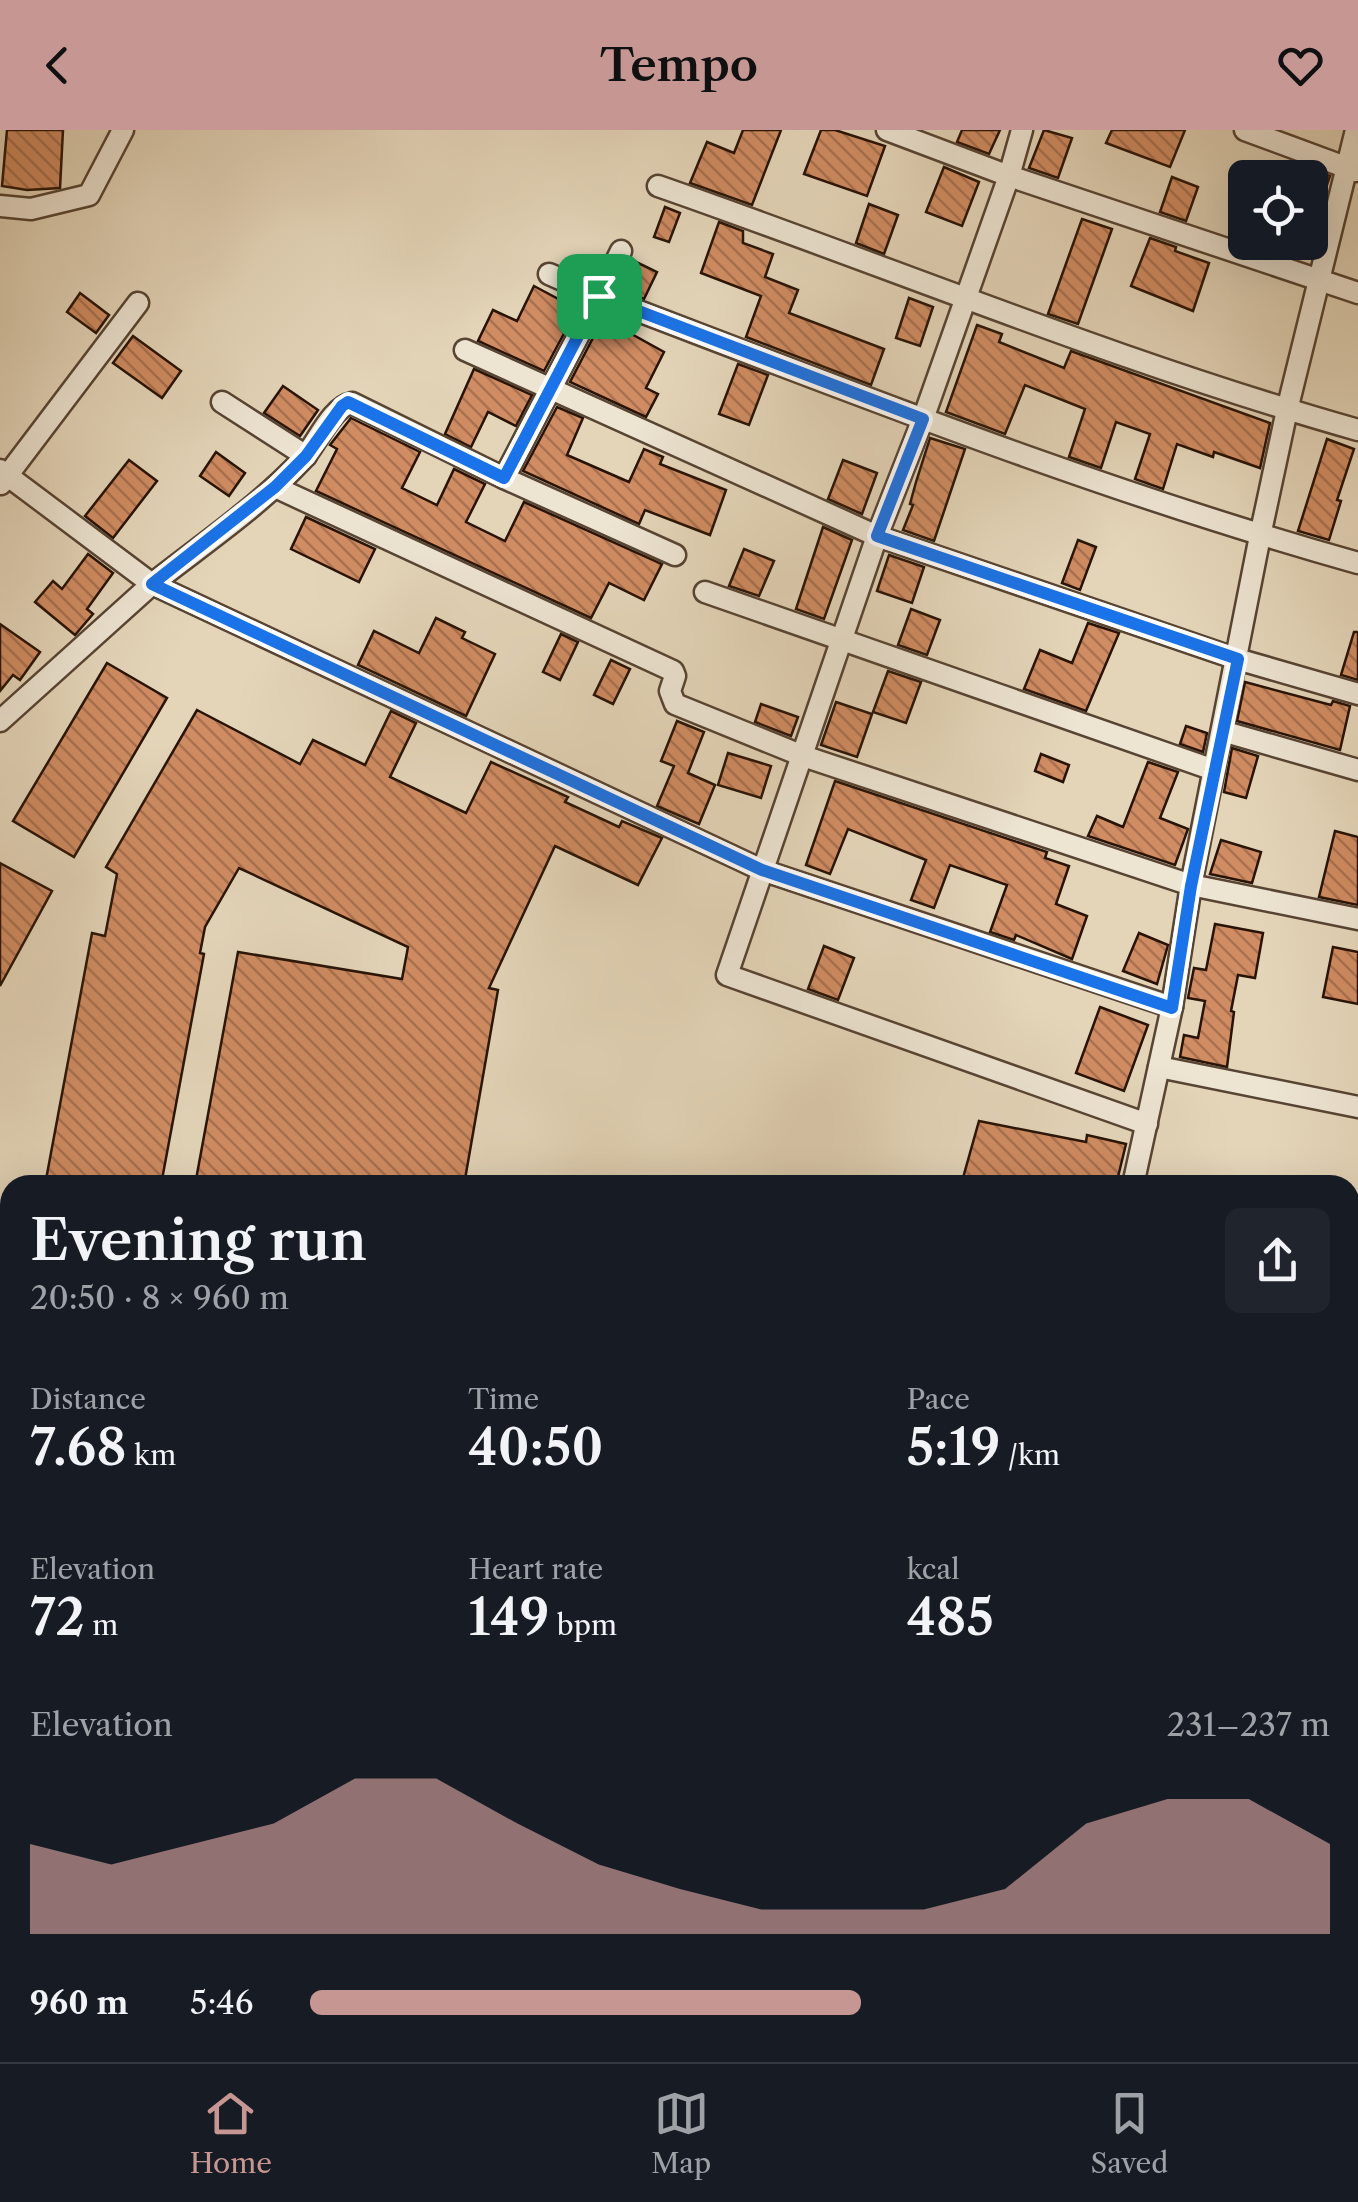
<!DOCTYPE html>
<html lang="en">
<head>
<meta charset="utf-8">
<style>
	body { margin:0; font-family:"Libre Caslon Text",serif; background:#20242c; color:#f1f3f6; height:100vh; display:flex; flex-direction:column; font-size:38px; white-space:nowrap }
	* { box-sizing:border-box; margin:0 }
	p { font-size:32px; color:#9ea1a6 }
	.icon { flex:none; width:55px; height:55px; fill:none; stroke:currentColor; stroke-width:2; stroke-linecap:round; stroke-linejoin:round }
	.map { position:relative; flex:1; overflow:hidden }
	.details { position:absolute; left:0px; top:1045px; width:1360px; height:888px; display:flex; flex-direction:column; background:#171b24; border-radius:30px 30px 0 0; box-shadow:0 10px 40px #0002 }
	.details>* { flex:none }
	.tools { position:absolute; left:1228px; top:30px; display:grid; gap:20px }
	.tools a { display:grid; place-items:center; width:100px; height:100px; border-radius:15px; background:#171b24; box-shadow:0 10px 40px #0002; font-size:50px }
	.pin { position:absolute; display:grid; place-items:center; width:85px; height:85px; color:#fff; margin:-42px; border-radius:20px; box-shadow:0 5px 15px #0006 }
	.round { display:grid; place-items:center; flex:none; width:105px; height:105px; border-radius:15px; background:#20242c }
	.head { display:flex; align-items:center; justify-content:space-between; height:170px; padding:0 30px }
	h1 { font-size:55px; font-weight:600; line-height:75px }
	.metrics { display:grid; grid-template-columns:repeat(3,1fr); gap:15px; height:170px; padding:10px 30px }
	.metrics div { display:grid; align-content:center }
	.metrics b { font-size:50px; font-weight:600 }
	.metrics small { font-size:28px; font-weight:400 }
	.metrics p { font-size:28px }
	.chart { height:280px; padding:20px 30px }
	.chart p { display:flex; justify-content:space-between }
	.chart svg { width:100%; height:180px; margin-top:10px; fill:#c59692; opacity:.7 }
	ul { padding:0 30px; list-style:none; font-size:32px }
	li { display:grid; grid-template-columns:160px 120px 1fr; align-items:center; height:75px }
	li i { height:25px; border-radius:12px; background:#c59692 }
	header { display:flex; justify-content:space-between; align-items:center; height:130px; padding:0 30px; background:#c59692; color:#111; font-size:45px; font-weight:600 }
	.dock { display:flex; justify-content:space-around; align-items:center; height:140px; border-top:2px solid #363941; background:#171b24; font-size:28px; color:#9ea1a6 }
	.dock a { display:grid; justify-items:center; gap:5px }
	.dock .current { color:#c59692 }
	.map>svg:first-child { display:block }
	.building { fill:url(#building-back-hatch); stroke:#281306; stroke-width:2.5 }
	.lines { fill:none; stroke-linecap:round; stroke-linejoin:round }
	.minor-casing { stroke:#574433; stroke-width:25 }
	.tertiary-casing { stroke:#574433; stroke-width:30 }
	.primary-casing { stroke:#281306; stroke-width:38 }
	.minor { stroke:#ede4d2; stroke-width:20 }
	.tertiary { stroke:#ede4d2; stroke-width:25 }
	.primary { stroke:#e2ba7c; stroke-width:32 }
	.route-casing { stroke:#fff; stroke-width:20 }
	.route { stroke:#1a73e8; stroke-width:12 }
</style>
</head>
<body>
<header><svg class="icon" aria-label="back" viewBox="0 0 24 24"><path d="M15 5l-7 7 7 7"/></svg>Tempo<svg class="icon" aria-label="heart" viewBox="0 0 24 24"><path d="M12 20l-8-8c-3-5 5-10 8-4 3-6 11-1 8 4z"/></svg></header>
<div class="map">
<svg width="1358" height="1932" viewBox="0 0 1358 1932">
	<defs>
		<pattern id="building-back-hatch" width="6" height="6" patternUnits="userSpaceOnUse" patternTransform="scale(2.5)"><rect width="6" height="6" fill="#d08c62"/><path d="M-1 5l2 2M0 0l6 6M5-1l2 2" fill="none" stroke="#a9714f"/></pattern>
	</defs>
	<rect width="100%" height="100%" fill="#e4d5b9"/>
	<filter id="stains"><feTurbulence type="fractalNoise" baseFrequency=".002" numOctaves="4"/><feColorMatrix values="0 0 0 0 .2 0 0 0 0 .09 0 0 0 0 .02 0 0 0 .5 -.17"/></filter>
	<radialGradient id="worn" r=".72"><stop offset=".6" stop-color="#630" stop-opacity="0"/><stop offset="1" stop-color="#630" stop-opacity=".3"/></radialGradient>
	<!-- building -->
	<g class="building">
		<polygon points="7,0 63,0 60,58 27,60 2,56"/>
		<polygon points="743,0 781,0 752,75 690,53 707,12 734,23"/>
		<polygon points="821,0 835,0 885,16 867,66 804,44"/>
		<polygon points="962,0 1000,0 989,24 957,12"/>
		<polygon points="1044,0 1072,8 1058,48 1029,38"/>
		<polygon points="1112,0 1185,0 1170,37 1106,13"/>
		<polygon points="944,37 979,52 962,96 926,82"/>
		<polygon points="1313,40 1330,46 1312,99 1310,49"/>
		<polygon points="1172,47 1198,57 1186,91 1160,82"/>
		<polygon points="869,74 898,85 884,124 856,113"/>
		<polygon points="665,77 680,83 669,112 654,107"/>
		<polygon points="1082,89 1112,99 1078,194 1048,184"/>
		<polygon points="719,92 743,101 743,113 773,124 765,147 798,160 789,183 884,219 871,255 746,207 761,166 701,143"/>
		<polygon points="1150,108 1176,117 1175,121 1209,133 1193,181 1131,156"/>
		<polygon points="632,130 657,142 644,169 618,159"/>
		<polygon points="534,156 577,179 544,241 478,211 493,180 517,191"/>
		<polygon points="80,163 109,185 96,203 67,182"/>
		<polygon points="909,168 933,177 920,216 896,208"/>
		<polygon points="606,183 632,193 628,202 664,222 646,258 658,264 646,287 570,252"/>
		<polygon points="977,195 1002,204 999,212 1064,238 1071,221 1270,293 1260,338 1214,322 1213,327 1177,314 1163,359 1135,349 1150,304 1116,292 1101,338 1075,329 1069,327 1085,279 1025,255 1005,304 946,282"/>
		<polygon points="133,206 181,241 162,268 113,233"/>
		<polygon points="738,234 768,245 749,295 719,284"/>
		<polygon points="474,239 532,265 516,296 488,282 471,317 445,304"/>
		<polygon points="283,256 318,280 300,306 264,283"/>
		<polygon points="557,277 583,288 567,325 629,352 644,319 663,327 660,334 726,360 710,405 645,380 639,394 523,341"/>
		<polygon points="351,288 420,322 402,358 437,375 454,339 485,354 466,392 505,411 524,372 662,434 644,470 609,453 591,488 316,361 337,319 330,315"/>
		<polygon points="930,308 965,319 934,411 903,400 913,375 910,374 916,352"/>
		<polygon points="1327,309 1354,319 1337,370 1341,371 1329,410 1298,401"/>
		<polygon points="216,322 245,343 229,366 200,346"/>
		<polygon points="129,330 157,351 113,408 85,386"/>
		<polygon points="843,330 877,343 862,384 828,369"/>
		<polygon points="306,387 375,419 359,452 291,419"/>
		<polygon points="823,397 852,410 824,489 796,479"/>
		<polygon points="1078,410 1096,417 1080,460 1062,453"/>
		<polygon points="744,419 774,431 759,466 729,456"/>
		<polygon points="88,424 113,443 87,479 93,484 75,505 35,472 53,451 62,459"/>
		<polygon points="889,425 924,437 912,473 877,461"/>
		<polygon points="911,479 940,490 927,525 898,515"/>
		<polygon points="436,488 465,502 462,508 495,524 466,586 358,535 374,501 419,523"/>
		<polygon points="1088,493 1119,503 1086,581 1024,559 1040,520 1072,533"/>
		<polygon points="0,494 40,522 20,550 13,545 0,561"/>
		<polygon points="1354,502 1358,502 1358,550 1341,545"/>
		<polygon points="561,504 578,512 560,550 543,542"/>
		<polygon points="611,530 630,539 613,574 594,565"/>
		<polygon points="107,533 167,568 74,727 13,691"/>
		<polygon points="888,541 921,552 906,593 873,582"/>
		<polygon points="1245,552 1331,575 1333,571 1350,576 1340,620 1237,591"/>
		<polygon points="836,572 872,584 857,627 821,615"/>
		<polygon points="761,574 798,587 791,606 755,592"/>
		<polygon points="197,580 300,634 313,610 365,635 391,581 416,593 390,647 466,683 491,632 568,667 565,672 619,697 622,691 662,708 638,755 555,716 489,858 498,860 464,1055 195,1055 238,822 402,849 408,817 239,738 205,797 200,823 204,824 161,1055 45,1055 92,803 105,806 117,744 106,737"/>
		<polygon points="677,591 704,602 688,643 715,655 699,694 657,676 674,636 661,631"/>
		<polygon points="1186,596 1207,603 1203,622 1180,614"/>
		<polygon points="1232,618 1258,626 1246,668 1224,662"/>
		<polygon points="728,623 771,636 761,668 718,655"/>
		<polygon points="1041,624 1069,635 1063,652 1035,641"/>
		<polygon points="1148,632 1178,642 1160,688 1188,699 1175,735 1088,706 1097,686 1123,697"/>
		<polygon points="835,651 1047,722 1045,728 1069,736 1056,774 1087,786 1072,829 1016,805 1014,810 990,802 1007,755 950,735 934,778 911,770 926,730 848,699 830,744 806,735"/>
		<polygon points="1335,701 1358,707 1358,775 1319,767"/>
		<polygon points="1221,710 1261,722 1252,753 1210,744"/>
		<polygon points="0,733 52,761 0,856"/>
		<polygon points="1215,794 1263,803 1255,848 1238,845 1231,881 1234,882 1227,937 1180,927 1184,905 1198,908 1205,871 1188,868 1194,838 1206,840"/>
		<polygon points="1139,803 1168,815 1157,854 1123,841"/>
		<polygon points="824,816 854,828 838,870 808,859"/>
		<polygon points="1333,817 1358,822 1358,874 1323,867"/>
		<polygon points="1100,877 1148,895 1124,961 1076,943"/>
		<polygon points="979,991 1086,1012 1087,1005 1126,1014 1116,1055 961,1055"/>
	</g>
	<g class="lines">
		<!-- minor casing -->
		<g class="minor-casing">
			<g id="minor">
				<polyline points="887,0 1009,46 1358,163"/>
				<polyline points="1022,0 1009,46 923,289 877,406 727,845 1147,994"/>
				<polyline points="1245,0 1356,41"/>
				<path d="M 658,56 C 891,137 1120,233 1358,300"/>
				<polyline points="0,76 31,79 89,65 123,0"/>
				<path d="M 621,121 L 599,166 C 849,261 1100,361 1358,433"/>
				<polyline points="465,220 877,406 1237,529 1358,564"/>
				<polyline points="222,272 306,326"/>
				<path d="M 0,340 L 152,454 C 203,414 258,377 302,330 C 317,314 331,277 352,273 L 504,348 L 675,425"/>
				<polyline points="504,348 599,166 549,144"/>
				<polyline points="1,354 138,173"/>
				<polyline points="275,357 673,541 675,546 670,561 675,574 803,626 1191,755 1358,789"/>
				<polyline points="705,462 1214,640"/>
				<polyline points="0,591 152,454 762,740 1172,877"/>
				<polyline points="1222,601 1358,640"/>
				<polyline points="1159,937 1358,977"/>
				<polyline points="1133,1055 1172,877 1191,755 1260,406 1287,280 1356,0"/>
				<polyline points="1350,1098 1358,1100"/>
				<polyline points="1350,1269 1358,1272"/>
				<polyline points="0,1393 10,1394"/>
				<polyline points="1350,1709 1358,1682"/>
				<polyline points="0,1761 10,1761"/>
				<polyline points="1350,1786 1358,1788"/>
				<polyline points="0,1902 10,1903"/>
				<polyline points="307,1922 333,1931"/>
				<polyline points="887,1922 924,1932"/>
				<polyline points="473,1932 477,1922"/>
				<polyline points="634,1932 638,1922"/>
				<polyline points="979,1932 981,1922"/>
				<polyline points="1281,1932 1284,1922"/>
			</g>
		</g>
		<!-- tertiary casing -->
		<g class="tertiary-casing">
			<polyline id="tertiary" points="333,1932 336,1922"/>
		</g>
		<!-- primary casing -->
		<g class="primary-casing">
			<g id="primary">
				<polyline points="0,1200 10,1201"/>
				<polyline points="0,1236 10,1238"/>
				<polyline points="1350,1522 1358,1522"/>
				<polyline points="1350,1559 1358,1560"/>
			</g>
		</g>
		<!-- minor -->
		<use href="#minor" class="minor"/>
		<!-- tertiary -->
		<use href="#tertiary" class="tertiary"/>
		<!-- primary -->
		<use href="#primary" class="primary"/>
	</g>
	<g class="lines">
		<!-- route casing -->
		<g class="route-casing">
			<polygon id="route" points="599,166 923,289 877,406 1238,529 1191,756 1172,878 762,740 152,454 275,357 306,326 342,276 348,272 504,348"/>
		</g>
		<!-- route -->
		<use href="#route" class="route"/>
	</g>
	<rect width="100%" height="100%" filter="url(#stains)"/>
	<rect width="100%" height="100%" fill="url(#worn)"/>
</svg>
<div class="tools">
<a><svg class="icon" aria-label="locate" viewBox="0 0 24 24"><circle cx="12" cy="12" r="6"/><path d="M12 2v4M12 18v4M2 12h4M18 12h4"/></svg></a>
</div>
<div class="pin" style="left:599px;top:166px;background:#1e9e55"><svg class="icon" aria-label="arrive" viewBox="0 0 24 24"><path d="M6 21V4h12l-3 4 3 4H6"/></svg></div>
<section class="details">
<div class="head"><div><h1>Evening run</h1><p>20:50 · 8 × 960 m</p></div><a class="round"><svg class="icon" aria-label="share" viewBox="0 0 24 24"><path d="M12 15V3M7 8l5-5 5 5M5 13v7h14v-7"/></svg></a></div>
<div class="metrics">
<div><p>Distance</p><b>7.68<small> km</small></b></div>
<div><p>Time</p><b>40:50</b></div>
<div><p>Pace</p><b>5:19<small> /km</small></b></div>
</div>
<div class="metrics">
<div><p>Elevation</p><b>72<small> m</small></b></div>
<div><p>Heart rate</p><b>149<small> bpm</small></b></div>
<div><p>kcal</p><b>485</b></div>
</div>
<div class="chart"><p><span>Elevation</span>231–237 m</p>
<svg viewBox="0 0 160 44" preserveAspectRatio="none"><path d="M0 44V22L10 27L20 22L30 17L40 6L50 6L60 17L70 27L80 33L90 38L100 38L110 38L120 33L130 17L140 11L150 11L160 22V44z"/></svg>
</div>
<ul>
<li><b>960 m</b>5:46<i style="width:54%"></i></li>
</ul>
</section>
</div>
<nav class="dock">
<a class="current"><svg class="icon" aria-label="home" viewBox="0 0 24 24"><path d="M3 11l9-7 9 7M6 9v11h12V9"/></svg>Home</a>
<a><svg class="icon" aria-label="map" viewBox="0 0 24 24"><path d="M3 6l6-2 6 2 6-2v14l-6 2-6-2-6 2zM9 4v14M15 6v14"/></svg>Map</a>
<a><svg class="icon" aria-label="saved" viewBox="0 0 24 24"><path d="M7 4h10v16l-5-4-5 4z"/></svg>Saved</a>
</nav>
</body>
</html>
